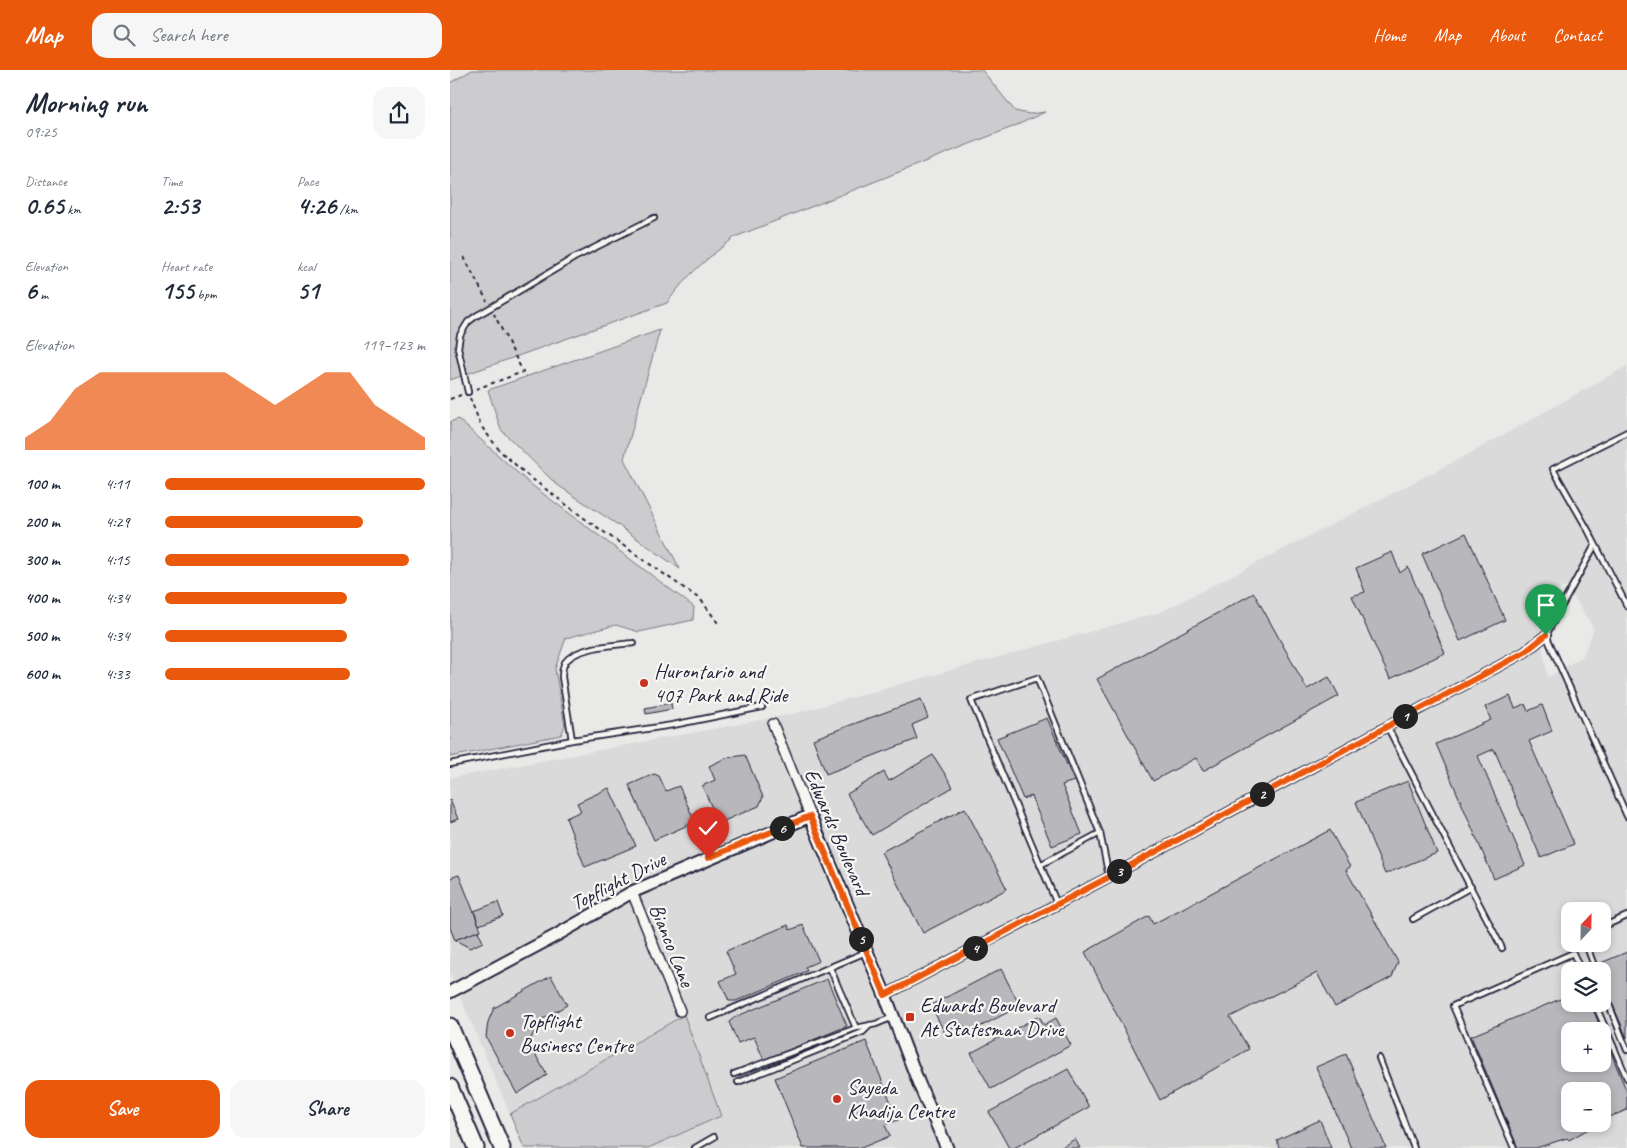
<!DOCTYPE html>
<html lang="en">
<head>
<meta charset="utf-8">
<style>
	body { margin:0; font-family:Caveat,sans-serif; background:#f6f6f7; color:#1f2937; height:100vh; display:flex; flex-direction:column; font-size:19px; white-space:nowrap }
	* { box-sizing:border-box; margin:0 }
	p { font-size:16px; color:#747a83 }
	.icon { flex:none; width:28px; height:28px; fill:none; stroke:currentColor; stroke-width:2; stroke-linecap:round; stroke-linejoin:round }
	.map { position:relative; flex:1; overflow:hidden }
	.drawer { display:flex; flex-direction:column; background:#fff; width:450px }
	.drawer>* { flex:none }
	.needle { width:32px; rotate:22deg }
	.buttons { position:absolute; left:1111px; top:832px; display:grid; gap:10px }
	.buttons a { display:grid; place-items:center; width:50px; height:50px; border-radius:10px; background:#fff; box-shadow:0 2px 8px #0003; font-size:25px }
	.pin { position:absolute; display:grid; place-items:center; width:42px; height:42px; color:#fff; margin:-51px -21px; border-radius:50% 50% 50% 0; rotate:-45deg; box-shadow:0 0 5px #0007 }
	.pin .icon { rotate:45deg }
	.km { position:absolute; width:25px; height:25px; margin:-12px; border-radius:50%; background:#222; color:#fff; font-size:14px; line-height:25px; text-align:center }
	.round { display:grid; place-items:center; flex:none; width:52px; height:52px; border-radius:15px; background:#f6f6f7 }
	.headline { display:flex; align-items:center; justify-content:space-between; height:85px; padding:0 25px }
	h1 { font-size:28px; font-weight:800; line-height:38px }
	.figures { display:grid; grid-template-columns:repeat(3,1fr); gap:8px; height:85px; padding:5px 25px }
	.figures div { display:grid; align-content:center }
	.figures b { font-size:25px; font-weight:800 }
	.figures small { font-size:14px; font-weight:400 }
	.figures p { font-size:14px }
	.chart { height:140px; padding:10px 25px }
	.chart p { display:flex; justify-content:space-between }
	.chart svg { width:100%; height:90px; margin-top:5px; fill:#ea580c; opacity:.7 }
	.action { display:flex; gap:10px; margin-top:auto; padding:10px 25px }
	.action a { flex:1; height:58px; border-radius:15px; background:#ea580c; color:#fff; font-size:20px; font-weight:800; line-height:58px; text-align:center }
	.action a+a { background:#f6f6f7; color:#1f2937 }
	ul { padding:0 25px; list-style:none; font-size:16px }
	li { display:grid; grid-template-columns:80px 60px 1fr; align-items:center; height:38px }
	li i { height:12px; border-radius:6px; background:#ea580c }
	header { display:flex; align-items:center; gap:30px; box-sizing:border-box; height:70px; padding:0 25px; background:#ea580c; color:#fff }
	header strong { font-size:24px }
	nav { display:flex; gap:28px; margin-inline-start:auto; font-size:18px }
	.search { width:350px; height:45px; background:#f6f6f7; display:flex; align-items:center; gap:12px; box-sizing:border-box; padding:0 18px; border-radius:15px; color:#747a83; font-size:19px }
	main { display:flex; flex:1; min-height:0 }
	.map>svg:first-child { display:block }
	.built { fill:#dadada; fill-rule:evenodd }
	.green { fill:#ccccce; stroke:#777784 }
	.building { fill:#b8b8bc; stroke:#22223b }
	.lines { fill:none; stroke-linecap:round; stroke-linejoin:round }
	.service-casing { stroke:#22223b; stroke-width:8 }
	.minor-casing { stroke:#22223b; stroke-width:12 }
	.tertiary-casing { stroke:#22223b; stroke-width:15 }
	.primary-casing { stroke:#22223b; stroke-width:19 }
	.path { stroke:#22223b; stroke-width:2; stroke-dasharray:4 4; stroke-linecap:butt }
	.service { stroke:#f6f6f2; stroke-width:4.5 }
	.minor { stroke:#f6f6f2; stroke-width:9 }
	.tertiary { stroke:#f6f6f2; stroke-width:11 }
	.primary { stroke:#f6f6f2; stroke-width:15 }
	.route-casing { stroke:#fff; stroke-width:10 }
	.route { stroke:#ea580c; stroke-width:6 }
	.poi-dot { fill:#c8321e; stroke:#f6f6f2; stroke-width:2 }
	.labels { text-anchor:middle; stroke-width:4.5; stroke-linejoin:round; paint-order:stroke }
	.poi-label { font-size:21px; fill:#22223b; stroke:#f6f6f2; text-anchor:start }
	.street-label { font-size:21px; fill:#22223b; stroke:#f6f6f2 }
</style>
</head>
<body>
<header>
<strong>Map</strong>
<div class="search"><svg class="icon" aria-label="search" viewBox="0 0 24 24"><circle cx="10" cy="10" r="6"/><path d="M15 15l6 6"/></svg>Search here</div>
<nav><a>Home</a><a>Map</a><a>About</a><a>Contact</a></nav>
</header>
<main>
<section class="drawer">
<div class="headline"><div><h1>Morning run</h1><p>09:25</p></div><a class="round"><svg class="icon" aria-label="share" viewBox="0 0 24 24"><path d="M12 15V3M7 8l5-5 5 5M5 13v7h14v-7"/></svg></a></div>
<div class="figures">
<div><p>Distance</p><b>0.65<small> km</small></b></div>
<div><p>Time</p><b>2:53</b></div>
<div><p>Pace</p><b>4:26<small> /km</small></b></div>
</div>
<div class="figures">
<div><p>Elevation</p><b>6<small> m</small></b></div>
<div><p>Heart rate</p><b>155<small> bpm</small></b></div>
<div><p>kcal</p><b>51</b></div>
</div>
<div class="chart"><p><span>Elevation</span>119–123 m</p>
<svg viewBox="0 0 160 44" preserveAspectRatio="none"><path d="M0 44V38L10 30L20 14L30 6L40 6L50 6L60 6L70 6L80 6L90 14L100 22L110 14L120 6L130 6L140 22L150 30L160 38V44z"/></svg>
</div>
<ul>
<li><b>100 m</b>4:11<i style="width:100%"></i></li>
<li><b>200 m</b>4:29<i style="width:76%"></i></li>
<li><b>300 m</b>4:15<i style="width:94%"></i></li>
<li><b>400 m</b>4:34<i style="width:70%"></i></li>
<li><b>500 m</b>4:34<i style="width:70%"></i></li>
<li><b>600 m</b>4:33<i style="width:71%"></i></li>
</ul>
<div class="action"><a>Save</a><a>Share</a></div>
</section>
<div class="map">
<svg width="1177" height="1078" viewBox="0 0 1177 1078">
	<rect width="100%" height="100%" fill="#e9e9e7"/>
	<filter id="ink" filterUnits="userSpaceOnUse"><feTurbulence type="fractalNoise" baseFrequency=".02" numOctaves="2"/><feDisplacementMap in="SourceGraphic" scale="10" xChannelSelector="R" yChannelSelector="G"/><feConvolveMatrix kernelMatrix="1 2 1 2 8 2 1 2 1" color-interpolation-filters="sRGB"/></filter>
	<g filter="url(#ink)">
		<!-- built -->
		<path class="built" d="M 1177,296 L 1177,1078 L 198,1078 L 271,1046 L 234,945 L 60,1044 L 0,903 L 0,708 L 343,644 L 711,542 L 1019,384 ZM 1117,516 L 1144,559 L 1132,587 L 1098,607 L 1083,532 ZM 1120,841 L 1152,841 L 1152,874 L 1120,874 ZM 1120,901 L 1152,901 L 1152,934 L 1120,934 ZM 1120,961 L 1152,961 L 1152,994 L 1120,994 ZM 1120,1021 L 1152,1021 L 1152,1054 L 1120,1054 Z"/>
		<!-- green -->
		<g class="green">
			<path d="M 22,0 L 532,0 L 565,41 L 579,44 L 595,42 L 565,56 L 285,167 C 258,188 237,204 217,233 L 0,310 L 0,13 Z"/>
			<polygon points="210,260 174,389 230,499 165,453 106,414 51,360 38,320"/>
			<polygon points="8,349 79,413 244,537 243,550 189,562 166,555 116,568 105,599 115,656 111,665 0,687 0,352"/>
			<polygon points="234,945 271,1046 198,1078 74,1078 60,1044"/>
		</g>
		<!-- building -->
		<g class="building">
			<polygon points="1016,463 1055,550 1010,571 972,484"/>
			<polygon points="942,482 950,503 958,497 995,583 940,609 902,526 915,522 906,498"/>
			<polygon points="804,523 857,619 879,607 889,626 753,701 746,688 703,711 647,609"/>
			<polygon points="1060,626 1065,638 1075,634 1078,641 1092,635 1102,661 1079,671 1124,774 1091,788 1044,679 1028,686 1075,795 1044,809 986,674 1041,650 1035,637"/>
			<polygon points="471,629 478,648 462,655 467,669 376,704 363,669"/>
			<polygon points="221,633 222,639 196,644 195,638"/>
			<polygon points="597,648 624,711 612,715 632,764 602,776 581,726 573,729 547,668"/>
			<polygon points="295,685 313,727 309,736 269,753 252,716 265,710 259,696 276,688"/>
			<polygon points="483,685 503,717 422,765 397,724 434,702 439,711"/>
			<polygon points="204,704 209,706 216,721 229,716 245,752 204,770 179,715"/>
			<polygon points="958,711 987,783 935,804 906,732"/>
			<polygon points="159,718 186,776 135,797 116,748 131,741 127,733"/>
			<polygon points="0,730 8,749 0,752"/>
			<polygon points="515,738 557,819 473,863 431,782"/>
			<polygon points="880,760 900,797 896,800 948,892 942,907 885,937 867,903 780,947 799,979 710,1030 635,882 699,846 703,854"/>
			<polygon points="9,805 31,860 5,870 0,858 0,808"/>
			<polygon points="48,832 53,846 29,855 24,841"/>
			<polygon points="338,855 340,860 353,855 369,891 355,897 357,901 286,931 279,931 270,911 286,904 276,881"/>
			<polygon points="28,861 33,872 20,878 5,870"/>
			<polygon points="1177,882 1177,968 1152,910 1152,901 1149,901 1146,895"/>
			<polygon points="551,899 570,936 518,963 512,953 494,962 481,935"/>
			<polygon points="101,906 117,935 82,955 85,960 81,969 77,970 97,1005 67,1024 36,967 38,952 44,938"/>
			<polygon points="377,909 397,956 314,990 304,967 288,973 279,952 285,947"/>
			<polygon points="1120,925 1120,934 1141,934 1152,961 1120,961 1120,994 1152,994 1152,961 1177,1022 1177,1040 1152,1050 1152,1021 1120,1021 1120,1054 1147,1054 1119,1070 1117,1068 1086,1078 1068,1078 1021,966"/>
			<polygon points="589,946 594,955 606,948 621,975 541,1019 521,983"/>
			<polygon points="416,971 448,1050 435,1055 440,1066 411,1078 353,1078 325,1008"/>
			<polygon points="896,984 936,1078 901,1078 866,997"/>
			<polygon points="618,999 639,1037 564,1078 559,1078 539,1042"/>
			<polygon points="870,1050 881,1078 829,1078 827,1070"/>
			<polygon points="625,1069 630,1078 610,1078"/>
		</g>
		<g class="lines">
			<!-- service casing -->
			<g class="service-casing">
				<g id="service">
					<polyline points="18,322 8,278 10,265 18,252 26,246 40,238 124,188 204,148"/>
					<polyline points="1177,362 1103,399 1138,460 1177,536"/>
					<polyline points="1145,475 1096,565 1177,746"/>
					<polyline points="937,656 1052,878"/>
					<path d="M 122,670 L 112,607 C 112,601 113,593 118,589 C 132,576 166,575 184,573"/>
					<polyline points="0,694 122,670 223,655 312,637"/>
					<polyline points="590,795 650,763"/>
					<polyline points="607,834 521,630 587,608 650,763 659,807"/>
					<polyline points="963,849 1021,817"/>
					<polyline points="1152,857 1177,846"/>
					<polyline points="1136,874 1146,901"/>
					<polyline points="380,898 406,958"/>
					<polyline points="1152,917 1177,980"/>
					<polyline points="1145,934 1177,1008"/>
					<polyline points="260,948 416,882"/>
					<polyline points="929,988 964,1078"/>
					<polyline points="284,1004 406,958 426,954 443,947"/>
					<polyline points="288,1012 413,962 420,955"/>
					<polyline points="245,1078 264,1067"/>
					<polyline points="1064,1078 1003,936 1123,883 1131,901"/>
				</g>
			</g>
			<!-- minor casing -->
			<g class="minor-casing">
				<g id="minor">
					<polyline points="323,654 360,746"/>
					<polyline points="182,822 230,941"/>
					<polyline points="435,925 659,807 1075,582 1096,565"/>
				</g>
			</g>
			<!-- tertiary casing -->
			<g class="tertiary-casing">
				<polyline id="tertiary" points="0,922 105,866 182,822 360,746 435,925 469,1014 497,1078"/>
			</g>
			<!-- primary casing -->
			<g class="primary-casing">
				<g id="primary">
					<polyline points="0,956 52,1078"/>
					<polyline points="0,1017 26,1078"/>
				</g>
			</g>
			<!-- path -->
			<g class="path">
				<polyline points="14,187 37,231"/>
				<polyline points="26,319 73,302 44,244"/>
				<polyline points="20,328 31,356 50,381 77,405 134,448 251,530 268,553"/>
				<polyline points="0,329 11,325"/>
			</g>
			<!-- service -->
			<use href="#service" class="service"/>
			<!-- minor -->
			<use href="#minor" class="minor"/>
			<!-- tertiary -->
			<use href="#tertiary" class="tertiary"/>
			<!-- primary -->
			<use href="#primary" class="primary"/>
		</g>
	</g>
	<g class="lines" filter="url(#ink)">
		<!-- route casing -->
		<g class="route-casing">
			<polyline id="route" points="258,788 360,746 435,925 659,807 1075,582 1096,565"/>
		</g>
		<!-- route -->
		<use href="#route" class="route"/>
	</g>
	<!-- markers -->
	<g class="poi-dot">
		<circle cx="194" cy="613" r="5"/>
		<rect x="455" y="942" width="10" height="10" rx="2.5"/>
		<circle cx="60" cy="963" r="5"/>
		<circle cx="387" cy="1029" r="5"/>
	</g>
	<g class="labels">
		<!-- poi labels -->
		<g class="poi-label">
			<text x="204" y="608">Hurontario and<tspan x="204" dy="24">407 Park and Ride</tspan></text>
			<text x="470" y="942">Edwards Boulevard<tspan x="470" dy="24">At Statesman Drive</tspan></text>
			<text x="70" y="958">Topflight<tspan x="70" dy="24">Business Centre</tspan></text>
			<text x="397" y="1024">Sayeda<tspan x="397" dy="24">Khadija Centre</tspan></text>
		</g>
		<!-- street labels -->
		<g class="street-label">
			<text transform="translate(387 762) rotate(67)" y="7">Edwards Boulevard</text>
			<text transform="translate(168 811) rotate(-27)" y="7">Topflight Drive</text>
			<text transform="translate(222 875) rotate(68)" y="7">Bianco Lane</text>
		</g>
	</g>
</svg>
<div class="buttons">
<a><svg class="needle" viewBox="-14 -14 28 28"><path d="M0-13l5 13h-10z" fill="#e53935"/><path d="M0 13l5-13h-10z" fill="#747a83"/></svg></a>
<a><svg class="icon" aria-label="layers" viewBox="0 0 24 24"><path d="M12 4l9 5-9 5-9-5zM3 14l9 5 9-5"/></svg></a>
<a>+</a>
<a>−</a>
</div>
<div class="pin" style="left:1096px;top:565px;background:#1e9e55"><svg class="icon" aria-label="arrive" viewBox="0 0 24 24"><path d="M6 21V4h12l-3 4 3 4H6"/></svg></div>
<div class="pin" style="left:258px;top:788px;background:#d93025"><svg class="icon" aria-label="check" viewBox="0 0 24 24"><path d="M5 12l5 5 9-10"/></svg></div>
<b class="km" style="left:955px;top:646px">1</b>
<b class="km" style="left:812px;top:724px">2</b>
<b class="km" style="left:669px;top:801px">3</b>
<b class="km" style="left:525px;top:878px">4</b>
<b class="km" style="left:411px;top:869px">5</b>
<b class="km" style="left:332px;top:758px">6</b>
</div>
</main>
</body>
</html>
